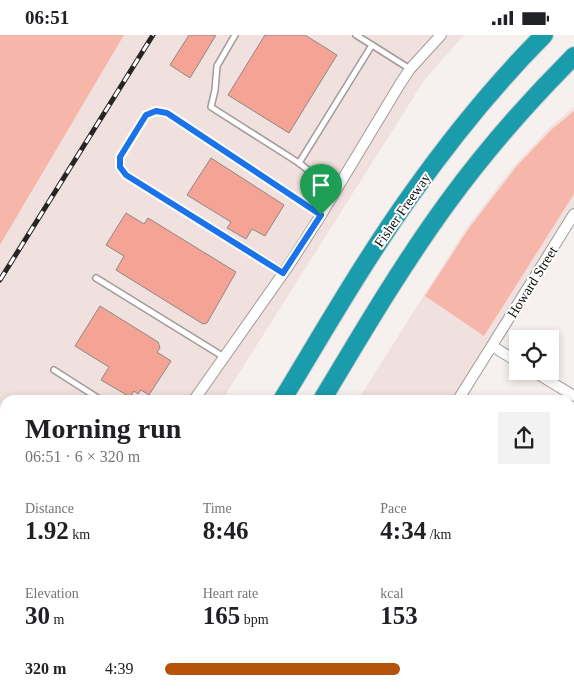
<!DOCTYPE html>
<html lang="en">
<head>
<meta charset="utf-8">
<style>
	body { margin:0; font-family:"Times New Roman",serif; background:#f2f2f2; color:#202124; height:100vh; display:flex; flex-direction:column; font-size:19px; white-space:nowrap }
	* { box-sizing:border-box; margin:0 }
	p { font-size:16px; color:#757577 }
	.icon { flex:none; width:28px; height:28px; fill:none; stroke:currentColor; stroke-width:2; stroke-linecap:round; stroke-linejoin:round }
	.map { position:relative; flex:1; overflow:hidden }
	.panel { position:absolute; left:0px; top:360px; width:575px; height:304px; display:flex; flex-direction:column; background:#fff; border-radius:15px 15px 0 0; box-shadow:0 2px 8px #0003 }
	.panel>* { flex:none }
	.controls { position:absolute; left:509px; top:295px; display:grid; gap:10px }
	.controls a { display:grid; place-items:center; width:50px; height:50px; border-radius:0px; background:#fff; box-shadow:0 2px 8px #0003; font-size:25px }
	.pin { position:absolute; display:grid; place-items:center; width:42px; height:42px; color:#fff; margin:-51px -21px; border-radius:50% 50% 50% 0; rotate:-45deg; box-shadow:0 0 5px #0007 }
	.pin .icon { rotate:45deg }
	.round { display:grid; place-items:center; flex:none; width:52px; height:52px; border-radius:0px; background:#f2f2f2 }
	.headline { display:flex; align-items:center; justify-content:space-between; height:85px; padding:0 25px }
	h1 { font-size:28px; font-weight:700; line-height:38px }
	.figures { display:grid; grid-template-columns:repeat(3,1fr); gap:8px; height:85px; padding:5px 25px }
	.figures div { display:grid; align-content:center }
	.figures b { font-size:25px; font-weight:700 }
	.figures small { font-size:14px; font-weight:400 }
	.figures p { font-size:14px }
	ul { padding:0 25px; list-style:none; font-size:16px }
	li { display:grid; grid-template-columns:80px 60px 1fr; align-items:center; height:38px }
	li i { height:12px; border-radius:6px; background:#b45309 }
	.status { display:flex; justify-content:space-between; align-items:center; height:35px; padding:0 25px; background:#fff; direction:ltr }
	.status svg { height:14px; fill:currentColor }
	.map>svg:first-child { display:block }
	.built { fill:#f0e1de }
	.green { fill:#f7b6aa }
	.building { fill:#f5a394; stroke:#8d8887 }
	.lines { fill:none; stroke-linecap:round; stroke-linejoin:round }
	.lane-casing { stroke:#a19b9a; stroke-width:8 }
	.street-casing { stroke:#a19b9a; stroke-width:12 }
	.secondary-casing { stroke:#a19b9a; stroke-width:16 }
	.highway-casing { stroke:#cfcfce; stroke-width:20 }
	.lane { stroke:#fff; stroke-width:5 }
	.street { stroke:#fff; stroke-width:10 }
	.secondary { stroke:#bae1e6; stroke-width:14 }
	.highway { stroke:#1a9cad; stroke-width:18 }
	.rail-casing { stroke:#272523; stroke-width:5 }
	.rail { stroke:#fff; stroke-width:3; stroke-dasharray:9; stroke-linecap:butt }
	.route-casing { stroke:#fff; stroke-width:10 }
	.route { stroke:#1a73e8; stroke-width:6 }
	.labels { text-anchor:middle; stroke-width:4; stroke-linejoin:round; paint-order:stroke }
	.street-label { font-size:14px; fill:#0f0d0c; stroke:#fff }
</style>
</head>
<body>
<div class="status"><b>06:51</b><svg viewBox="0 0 49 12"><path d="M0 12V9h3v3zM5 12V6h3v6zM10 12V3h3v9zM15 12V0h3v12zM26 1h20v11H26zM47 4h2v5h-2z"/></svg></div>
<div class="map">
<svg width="574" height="663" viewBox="0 0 574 663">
	<rect width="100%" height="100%" fill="#f6f0ee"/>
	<!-- built -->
	<g class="built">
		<polygon points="124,0 464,0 425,44 222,365 5,365 5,659 39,659 37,663 0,663 0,210"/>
		<polygon points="574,72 574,179 458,365 358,365 467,192 513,132 552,90"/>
		<polygon points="179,659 276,659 273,663 176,663"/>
	</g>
	<!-- green -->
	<g class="green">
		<polygon points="0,0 124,0 0,210"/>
		<polygon points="574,76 574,159 484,301 425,261 469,193 517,131 551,95"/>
	</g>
	<!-- building -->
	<g class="building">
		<polygon points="189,0 216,0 190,43 170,30"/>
		<polygon points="265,0 305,0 337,20 289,98 228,60"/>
		<polygon points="211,123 284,170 265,201 252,194 246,204 227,193 231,187 187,160"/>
		<polygon points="126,178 144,189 148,183 236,237 207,288 203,289 116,235 124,221 106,210"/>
		<polygon points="100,271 158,307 160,313 157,317 171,326 149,360 141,355 138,359 134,356 130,362 101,345 109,332 75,311"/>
	</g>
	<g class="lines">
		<!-- lane casing -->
		<g class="lane-casing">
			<g id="lane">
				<polyline points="235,0 217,31 215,55 211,72 299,128 335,156"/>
				<polyline points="356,0 372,10"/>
				<polyline points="299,128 372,10 410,34"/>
				<polyline points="283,237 126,140 120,131 120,122 146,80 156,76 167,78 321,180"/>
				<polyline points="96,243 224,322"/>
				<polyline points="54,335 101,365"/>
			</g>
		</g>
		<!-- street casing -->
		<g class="street-casing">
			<g id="street">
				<polyline points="492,311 518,327"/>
				<polyline points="533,336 574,361"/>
				<polyline points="194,365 289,230 321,180 400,49 410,34 441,0"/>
				<polyline points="458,365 574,179"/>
				<polyline points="570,522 574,525"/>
				<polyline points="530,659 537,663"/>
				<polyline points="7,663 9,659"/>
			</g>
		</g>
		<!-- secondary casing -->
		<g class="secondary-casing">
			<g id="secondary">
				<polyline points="0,492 5,495"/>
				<polyline points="264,659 272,663"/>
			</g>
		</g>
		<!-- highway casing -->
		<g class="highway-casing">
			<g id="highway">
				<path d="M 282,365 C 324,296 364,226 411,160 C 450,105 496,48 544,0"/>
				<path d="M 322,365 C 362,298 402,230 448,167 C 486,115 529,66 574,21"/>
				<polyline points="98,663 101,659"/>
				<polyline points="138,663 140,659"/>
			</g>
		</g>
		<!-- lane -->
		<use href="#lane" class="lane"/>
		<!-- street -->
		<use href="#street" class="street"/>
		<!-- secondary -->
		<use href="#secondary" class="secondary"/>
		<!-- highway -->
		<use href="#highway" class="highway"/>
		<!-- rail casing -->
		<g class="rail-casing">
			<polyline id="rail" points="0,245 153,0"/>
		</g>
		<!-- rail -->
		<use href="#rail" class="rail"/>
	</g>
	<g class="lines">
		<!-- route casing -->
		<g class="route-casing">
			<polygon id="route" points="156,76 167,78 321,180 283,238 126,140 120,132 120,122 146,80"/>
		</g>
		<!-- route -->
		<use href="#route" class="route"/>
	</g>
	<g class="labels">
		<!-- street labels -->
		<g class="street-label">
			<text transform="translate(402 175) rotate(-55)" y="5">Fisher Freeway</text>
			<text transform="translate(532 247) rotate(-58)" y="5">Howard Street</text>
		</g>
	</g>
</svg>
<div class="controls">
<a><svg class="icon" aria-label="locate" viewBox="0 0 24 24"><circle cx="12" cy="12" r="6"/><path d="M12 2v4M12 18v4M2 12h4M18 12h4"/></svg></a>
</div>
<div class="pin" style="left:321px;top:180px;background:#1e9e55"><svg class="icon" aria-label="arrive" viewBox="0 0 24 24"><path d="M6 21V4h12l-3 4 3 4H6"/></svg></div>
<section class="panel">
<div class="headline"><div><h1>Morning run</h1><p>06:51 · 6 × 320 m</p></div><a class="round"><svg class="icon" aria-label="share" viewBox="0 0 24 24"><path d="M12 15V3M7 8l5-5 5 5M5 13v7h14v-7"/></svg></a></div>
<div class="figures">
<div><p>Distance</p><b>1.92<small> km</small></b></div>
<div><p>Time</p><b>8:46</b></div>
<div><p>Pace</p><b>4:34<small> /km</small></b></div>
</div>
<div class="figures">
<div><p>Elevation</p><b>30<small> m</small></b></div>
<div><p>Heart rate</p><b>165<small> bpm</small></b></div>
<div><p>kcal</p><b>153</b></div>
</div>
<ul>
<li><b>320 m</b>4:39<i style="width:61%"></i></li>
</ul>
</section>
</div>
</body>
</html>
